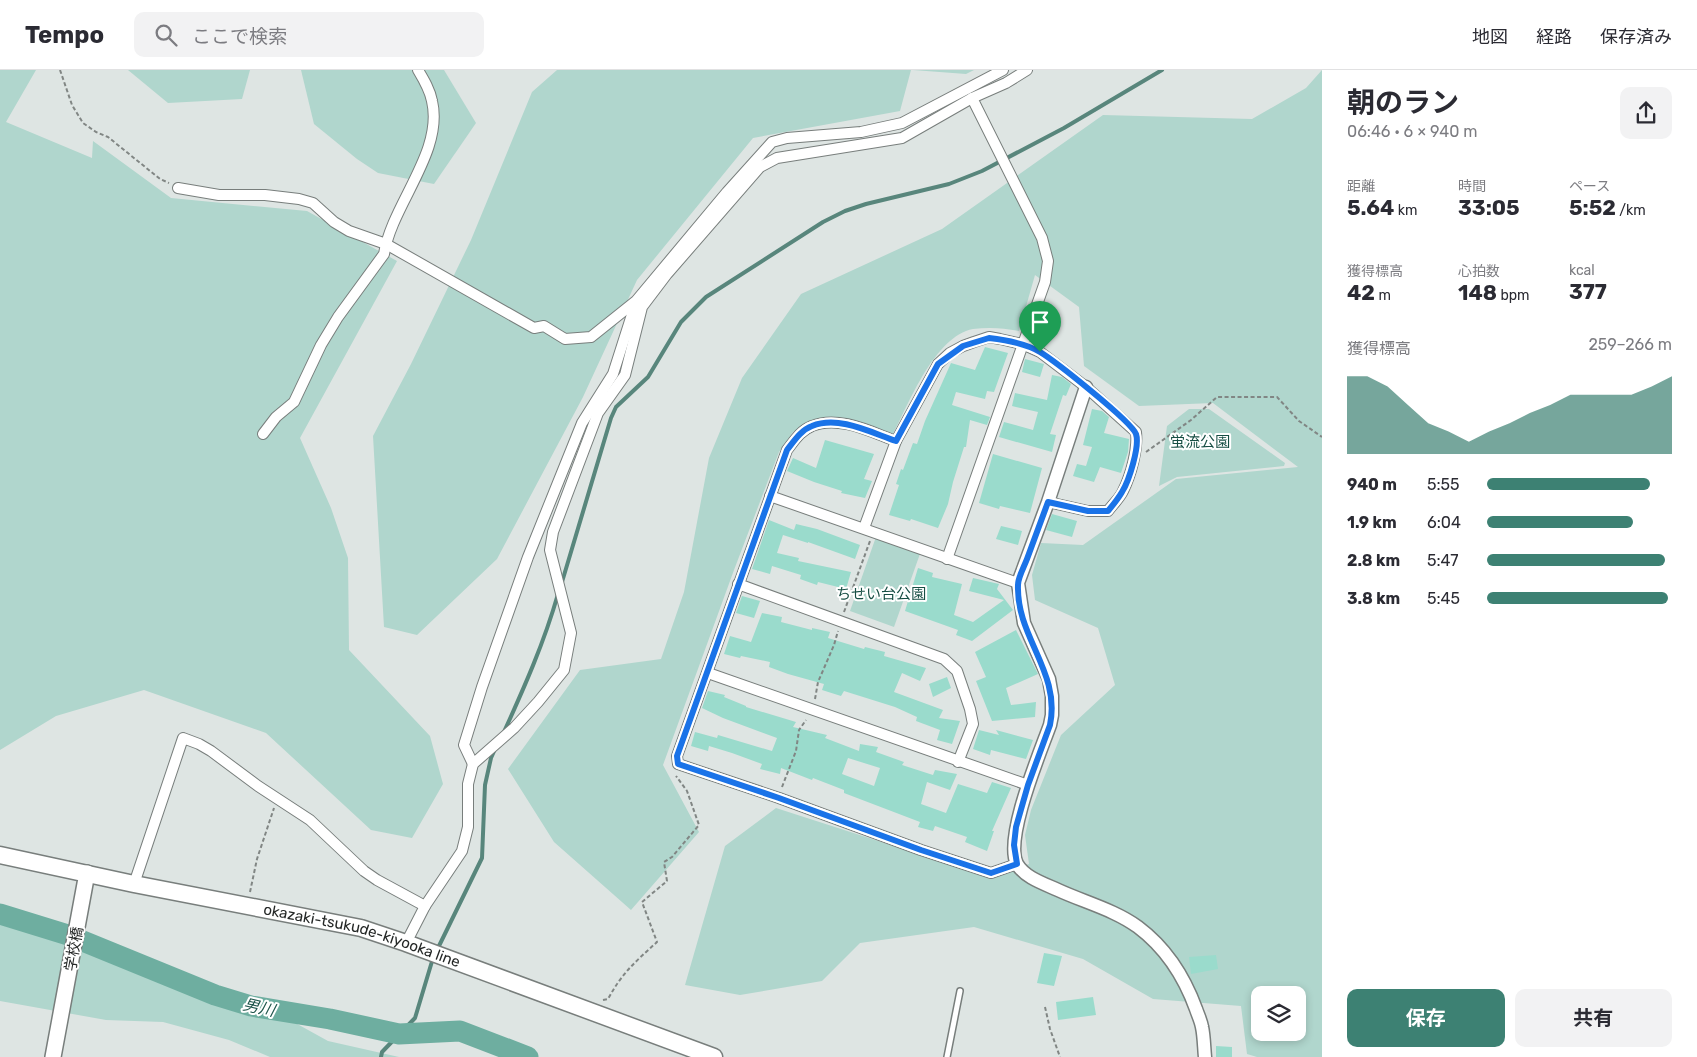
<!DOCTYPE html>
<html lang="ja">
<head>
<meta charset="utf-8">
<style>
	body { margin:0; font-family:Rubik,"Noto Sans JP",sans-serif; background:#f2f2f3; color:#2b2b33; height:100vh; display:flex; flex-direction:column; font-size:19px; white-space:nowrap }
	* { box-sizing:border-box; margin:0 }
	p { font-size:16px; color:#7c7c81 }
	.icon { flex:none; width:28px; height:28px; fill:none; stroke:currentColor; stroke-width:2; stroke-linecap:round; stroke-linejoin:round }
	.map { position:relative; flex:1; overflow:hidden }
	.panel { display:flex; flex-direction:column; background:#fff; width:375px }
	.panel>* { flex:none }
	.buttons { position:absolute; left:1251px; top:916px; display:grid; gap:10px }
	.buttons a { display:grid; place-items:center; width:55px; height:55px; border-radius:10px; background:#fff; box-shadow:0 2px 8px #0003; font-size:25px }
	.pin { position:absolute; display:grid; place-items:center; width:42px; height:42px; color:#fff; margin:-51px -21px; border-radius:50% 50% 50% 0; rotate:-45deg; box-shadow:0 0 5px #0007 }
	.pin .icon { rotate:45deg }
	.round { display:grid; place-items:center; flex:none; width:52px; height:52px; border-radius:10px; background:#f2f2f3 }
	.overview { display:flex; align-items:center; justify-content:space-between; height:85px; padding:0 25px }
	h1 { font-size:28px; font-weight:700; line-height:38px }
	.figures { display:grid; grid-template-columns:repeat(3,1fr); gap:8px; height:85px; padding:5px 25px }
	.figures div { display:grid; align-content:center }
	.figures b { font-size:21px; font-weight:700 }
	.figures small { font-size:14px; font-weight:400 }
	.figures p { font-size:14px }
	.chart { height:140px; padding:10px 25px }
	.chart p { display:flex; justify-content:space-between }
	.chart svg { width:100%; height:90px; margin-top:5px; fill:#3d8173; opacity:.7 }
	.cta { display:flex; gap:10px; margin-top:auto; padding:10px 25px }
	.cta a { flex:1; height:58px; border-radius:10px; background:#3d8173; color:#fff; font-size:20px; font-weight:700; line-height:58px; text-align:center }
	.cta a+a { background:#f2f2f3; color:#2b2b33 }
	ul { padding:0 25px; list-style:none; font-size:16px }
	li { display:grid; grid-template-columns:80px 60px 1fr; align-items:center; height:38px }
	li i { height:12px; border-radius:6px; background:#3d8173 }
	header { display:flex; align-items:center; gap:30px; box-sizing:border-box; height:70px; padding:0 25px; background:#fff; border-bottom:1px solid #e1e1e2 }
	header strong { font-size:24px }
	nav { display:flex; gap:28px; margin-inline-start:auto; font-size:18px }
	.search { width:350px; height:45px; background:#f2f2f3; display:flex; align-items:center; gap:12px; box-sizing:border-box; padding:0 18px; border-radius:10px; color:#7c7c81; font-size:19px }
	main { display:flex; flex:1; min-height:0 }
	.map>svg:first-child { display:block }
	.green { fill:#b0d6cd; fill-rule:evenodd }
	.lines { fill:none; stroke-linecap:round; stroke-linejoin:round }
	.stream { stroke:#58867c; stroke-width:4 }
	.river { stroke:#6eaea0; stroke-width:21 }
	.building { fill:#9adbcc; fill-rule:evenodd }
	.service-casing { stroke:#787e7c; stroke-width:8 }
	.minor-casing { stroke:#787e7c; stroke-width:12 }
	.tertiary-casing { stroke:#787e7c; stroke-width:15 }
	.secondary-casing { stroke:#787e7c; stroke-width:18 }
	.primary-casing { stroke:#787e7c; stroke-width:19 }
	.path { stroke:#818684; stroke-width:2; stroke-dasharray:4 2.5; stroke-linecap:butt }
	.service { stroke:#fff; stroke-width:5 }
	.minor { stroke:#fff; stroke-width:10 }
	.tertiary { stroke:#fff; stroke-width:12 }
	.secondary { stroke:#fff; stroke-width:15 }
	.primary { stroke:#fff; stroke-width:16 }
	.route-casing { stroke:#fff; stroke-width:10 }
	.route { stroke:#1a73e8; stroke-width:6 }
	.labels { text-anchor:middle; stroke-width:4; stroke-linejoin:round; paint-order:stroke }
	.park-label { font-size:15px; fill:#174e44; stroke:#fff }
	.street-label { font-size:15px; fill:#252827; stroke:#fff }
	.water-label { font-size:16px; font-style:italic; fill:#20564c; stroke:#fff }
</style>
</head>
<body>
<header>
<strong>Tempo</strong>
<div class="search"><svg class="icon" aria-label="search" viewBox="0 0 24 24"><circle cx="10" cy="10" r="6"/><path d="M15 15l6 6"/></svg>ここで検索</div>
<nav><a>地図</a><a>経路</a><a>保存済み</a></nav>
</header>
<main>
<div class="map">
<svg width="1322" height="987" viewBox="0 0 1322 987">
	<rect width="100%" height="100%" fill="#dee5e3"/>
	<!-- green -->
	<g class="green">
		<polygon points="0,0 36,0 6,52 92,88 93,71 171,128 307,141 397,191 300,368 331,438 348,488 349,580 430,666 443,714 412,768 371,760 266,663 144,620 56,646 0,680"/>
		<polygon points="128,0 250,0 242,29 168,33"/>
		<polygon points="301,0 444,0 476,53 434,114 378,103 357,89 314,54"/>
		<polygon points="557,0 911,0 900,41 753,68 637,210 583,327 497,489 417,565 384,557 373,366 411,294 471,170 532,22"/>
		<polygon points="913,0 974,0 966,4"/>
		<path d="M 1322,0 L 1322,987 L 1257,987 L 1247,984 L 1241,936 L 1153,929 L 1083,889 L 974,857 L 860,873 L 822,911 L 740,925 L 685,915 L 725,776 L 776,738 L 993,808 L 1029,794 L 1025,765 L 1031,740 L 1061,665 L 1115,615 L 1098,558 L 1035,530 L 1032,505 L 1041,473 L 1083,475 L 1176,409 L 1298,397 L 1213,333 L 1139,336 L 1084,296 L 1079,237 L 1035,205 L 1019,261 C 1004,258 989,257 973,259 C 935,266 909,333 893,364 L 835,347 L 811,352 L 793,362 L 779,382 L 734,500 L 663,695 L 699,762 L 631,840 L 554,772 L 508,699 L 580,600 L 661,589 L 684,522 L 709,388 L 742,308 L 801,224 L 942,159 L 1103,45 L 1252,49 L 1306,18 ZM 1260,925 L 1298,925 L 1298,962 L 1260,962 Z"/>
		<polygon points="1189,339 1209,339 1285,393 1284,396 1177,407 1159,416 1167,356"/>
		<polygon points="877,464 921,481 894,557 850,541"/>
		<polygon points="0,853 252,929 328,971 399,987 270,987 229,970 163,952 106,950 0,931"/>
	</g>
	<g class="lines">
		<!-- stream -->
		<g class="stream">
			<polyline points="562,512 611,348 616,337 648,307 681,252 706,227 823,152 845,141 866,134 949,114 982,101 1064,58 1162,0"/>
			<path d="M 503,664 C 524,618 544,573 558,524"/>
			<polyline points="437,880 482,788 485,715 491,688 495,679"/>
			<polyline points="381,987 382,982 415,948 433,888"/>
		</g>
		<!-- river -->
		<polyline class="river" points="0,844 68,865 215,925 251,936 330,949 399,964 460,961 528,987"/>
	</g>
	<!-- building -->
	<g class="building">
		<polygon points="985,277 1008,283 994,322 987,321 985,329 956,322 952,335 990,347 987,355 970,350 966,377 964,377 953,412 948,434 938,458 911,449 910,451 889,445 899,415 896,414 901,399 903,400 913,373 917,374 925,351 951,293 975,300"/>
		<polygon points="1025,289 1044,294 1040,307 1022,302"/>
		<polygon points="1052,305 1062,307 1071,314 1066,326 1063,325 1050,364 1056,365 1052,382 999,367 1004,352 1033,360 1038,342 1012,336 1015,323 1047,330"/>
		<polygon points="1092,339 1102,341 1109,347 1104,363 1129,369 1128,382 1121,403 1100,397 1094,412 1073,406 1077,394 1086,396 1092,377 1083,375"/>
		<polygon points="825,370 874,384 864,409 872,411 865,428 841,423 842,421 814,412 787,401 793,388 816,398"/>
		<polygon points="993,384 1042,398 1030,443 1000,436 999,439 979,433"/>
		<polygon points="1052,444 1077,451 1072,467 1046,460"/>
		<polygon points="769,450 794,460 796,454 817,459 860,475 855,489 808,472 808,473 783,465 777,483 799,488 798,491 851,502 846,519 818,512 817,515 800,509 801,505 772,496 770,504 752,499"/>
		<polygon points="1001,456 1022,461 1018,475 996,469"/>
		<polygon points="918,498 933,503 932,507 962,514 954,545 973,552 1004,530 969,521 973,508 999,514 997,519 1013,540 972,571 956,565 958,560 905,541"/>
		<polygon points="742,526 760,531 754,548 736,543"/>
		<polygon points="762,543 782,547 781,552 812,560 812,558 830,562 828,568 864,579 865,577 885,582 884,586 926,598 920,611 902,603 894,622 943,640 939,648 960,651 952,674 937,670 940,660 916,651 917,647 895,637 844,621 841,626 822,620 824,614 788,604 769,597 770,592 741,586 740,588 724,584 730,566 751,572"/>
		<polygon points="1016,560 1038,604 1006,618 1011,635 1036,632 1035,647 992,651 976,611 986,607 975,582"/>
		<polygon points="947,607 951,618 933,627 929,614"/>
		<path d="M 708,621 L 725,625 L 724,627 L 746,636 L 746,637 L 796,652 L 793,657 L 827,665 L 825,668 L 859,681 L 860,674 L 878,677 L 876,682 L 904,692 L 902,695 L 933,705 L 935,700 L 957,704 L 950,720 L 927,712 L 921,734 L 946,743 L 958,714 L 987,723 L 992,712 L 1011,718 L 992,761 L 994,761 L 987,781 L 965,772 L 967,767 L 935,756 L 933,761 L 918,757 L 920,752 L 844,723 L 844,720 L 813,708 L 812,710 L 781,698 L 780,704 L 760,699 L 762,694 L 732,683 L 709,676 L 708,681 L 691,676 L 695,662 L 717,668 L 718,665 L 772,681 L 777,668 L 723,648 L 702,638 ZM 848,688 L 880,698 L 874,716 L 842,704 Z"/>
		<polygon points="979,660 999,665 996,660 1033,670 1026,689 991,680 990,685 973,679"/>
		<polygon points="1044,883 1062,886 1054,916 1037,913"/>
		<polygon points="1216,885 1218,899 1191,904 1189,887"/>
		<polygon points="1093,927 1096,945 1058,950 1056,932"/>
		<polygon points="1216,976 1232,977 1232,987 1216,987"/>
	</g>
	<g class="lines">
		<!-- service casing -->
		<g class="service-casing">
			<polyline id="service" points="947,987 960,921"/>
		</g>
		<!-- minor casing -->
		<g class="minor-casing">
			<g id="minor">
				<polyline points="178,118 219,125 265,125 299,129 313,133 334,152 349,161 386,174 534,258 544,256 565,269 591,267 636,231 727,122 772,72 787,68 861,62 902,53 1003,0"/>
				<path d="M 263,364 L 276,347 L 294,332 L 321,275 L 338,247 L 384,184 C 392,134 444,82 432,31 C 430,20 424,10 418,0"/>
				<path d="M 896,371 C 871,362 839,345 812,356 C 801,360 794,371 787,380 L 677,686 L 678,694 L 779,728 L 921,780 L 991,803 L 1017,794"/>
				<polyline points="770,426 1018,513"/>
				<path d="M 864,458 L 896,371 L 938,294 L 950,283 L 963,276 L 974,272 L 989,267 L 1000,269 L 1022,274 L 1040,282 L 1086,317 L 1136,362 C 1138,379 1131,405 1123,421 C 1120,428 1113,434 1108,441 L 1088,441 L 1048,432"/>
				<polyline points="947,489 1045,212 1048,191 1042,168 972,28"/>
				<polyline points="738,514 944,589 957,601 970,639 973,654 958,692"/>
				<polyline points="708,603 1028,715"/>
				<polyline points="473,694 464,675 482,617 528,487 582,353 613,304 636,232"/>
				<polyline points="134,814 183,668 199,674 211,681 258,716 310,750 364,801 377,810 425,836"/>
				<polyline points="406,873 425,836 462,781 468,757 468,714 473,694 514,658 538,632 564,600 571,563 550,480 553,462 598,343 625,305 642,237 667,204 760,97 777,88 902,68 972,28 1006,13 1027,0"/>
			</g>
		</g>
		<!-- tertiary casing -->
		<g class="tertiary-casing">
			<path id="tertiary" d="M 1086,317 L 1048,432 L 1018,513 L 1024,553 L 1049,609 L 1052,626 L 1052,645 L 1050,655 C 1040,683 1004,768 1017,794 C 1025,808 1045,814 1058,820 C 1084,832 1115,840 1138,857 C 1166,878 1184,906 1196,939 C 1198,945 1201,951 1202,957 C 1204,966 1204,977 1205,987"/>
		</g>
		<!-- secondary casing -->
		<g class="secondary-casing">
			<polyline id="secondary" points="53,987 87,803"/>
		</g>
		<!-- primary casing -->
		<g class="primary-casing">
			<g id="primary">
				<path id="s1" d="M 0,785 L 134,814 L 361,858 L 406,873 L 714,987"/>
			</g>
		</g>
		<!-- path -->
		<g class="path">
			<polyline points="60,0 72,35 83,53 96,62 108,67 160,109 169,113"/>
			<polyline points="1146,382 1191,350 1217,327 1277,327 1299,351 1322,367"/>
			<polyline points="844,542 870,471"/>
			<polyline points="815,629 818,612 834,575 838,561"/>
			<polyline points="782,717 796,681 799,660 806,650"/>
			<polyline points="250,822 257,789 274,738"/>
			<path d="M 603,930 L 608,929 C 622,903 635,892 657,872 L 642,832 L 667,811 L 664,792 L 672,787 L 699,755 L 687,721 L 676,706"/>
			<polyline points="1045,937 1050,959 1060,987"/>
		</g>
		<!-- service -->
		<use href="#service" class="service"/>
		<!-- minor -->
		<use href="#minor" class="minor"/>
		<!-- tertiary -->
		<use href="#tertiary" class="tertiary"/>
		<!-- secondary -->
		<use href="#secondary" class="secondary"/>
		<!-- primary -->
		<use href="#primary" class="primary"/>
	</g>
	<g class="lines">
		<!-- route casing -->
		<g class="route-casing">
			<path id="route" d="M 989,268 C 1006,270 1025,273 1040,282 C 1055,291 1131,351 1136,364 C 1140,376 1129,411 1122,422 C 1118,429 1113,435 1108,441 L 1088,441 L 1048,432 C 1041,451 1034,470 1027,489 C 1024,497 1018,507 1018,515 C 1016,567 1061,602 1050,655 L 1028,715 L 1016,757 L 1014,775 L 1017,794 L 991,803 L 921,780 L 779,728 L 678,694 L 677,686 L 787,380 C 794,371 801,360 812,356 C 839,345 872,363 896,371 L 938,294 L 963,276 Z"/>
		</g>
		<!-- route -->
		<use href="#route" class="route"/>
	</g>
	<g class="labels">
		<!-- park labels -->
		<g class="park-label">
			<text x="1200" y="377">蛍流公園</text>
			<text x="881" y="529">ちせい台公園</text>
		</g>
		<!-- street labels -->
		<g class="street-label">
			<text dy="5" stroke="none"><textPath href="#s1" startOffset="371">okazaki-tsukude-kiyooka line</textPath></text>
			<text transform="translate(74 879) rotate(-80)" y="5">学校橋</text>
		</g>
		<!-- water labels -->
		<g class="water-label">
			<text transform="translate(259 937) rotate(13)" y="6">男川</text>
		</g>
	</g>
</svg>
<div class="buttons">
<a><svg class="icon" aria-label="layers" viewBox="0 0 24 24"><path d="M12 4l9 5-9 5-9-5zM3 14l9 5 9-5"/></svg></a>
</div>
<div class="pin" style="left:1040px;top:282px;background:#1e9e55"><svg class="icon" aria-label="arrive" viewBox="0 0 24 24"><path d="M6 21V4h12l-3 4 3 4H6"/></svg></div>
</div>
<section class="panel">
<div class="overview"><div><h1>朝のラン</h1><p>06:46 · 6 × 940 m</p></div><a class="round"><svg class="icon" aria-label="share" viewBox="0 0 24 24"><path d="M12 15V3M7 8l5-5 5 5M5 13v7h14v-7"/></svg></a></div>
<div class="figures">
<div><p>距離</p><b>5.64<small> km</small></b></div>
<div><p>時間</p><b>33:05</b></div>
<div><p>ペース</p><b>5:52<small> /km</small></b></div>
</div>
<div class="figures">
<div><p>獲得標高</p><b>42<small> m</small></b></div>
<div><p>心拍数</p><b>148<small> bpm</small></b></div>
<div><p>kcal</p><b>377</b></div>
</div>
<div class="chart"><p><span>獲得標高</span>259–266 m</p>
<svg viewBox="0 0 160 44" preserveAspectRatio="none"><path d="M0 44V6L10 6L20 11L30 20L40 29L50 33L60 38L70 33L80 29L90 24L100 20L110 15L120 15L130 15L140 15L150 11L160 6V44z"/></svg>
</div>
<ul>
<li><b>940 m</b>5:55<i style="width:88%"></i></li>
<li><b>1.9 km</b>6:04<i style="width:79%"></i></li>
<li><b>2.8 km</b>5:47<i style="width:96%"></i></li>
<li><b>3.8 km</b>5:45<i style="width:98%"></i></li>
</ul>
<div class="cta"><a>保存</a><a>共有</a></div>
</section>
</main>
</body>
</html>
